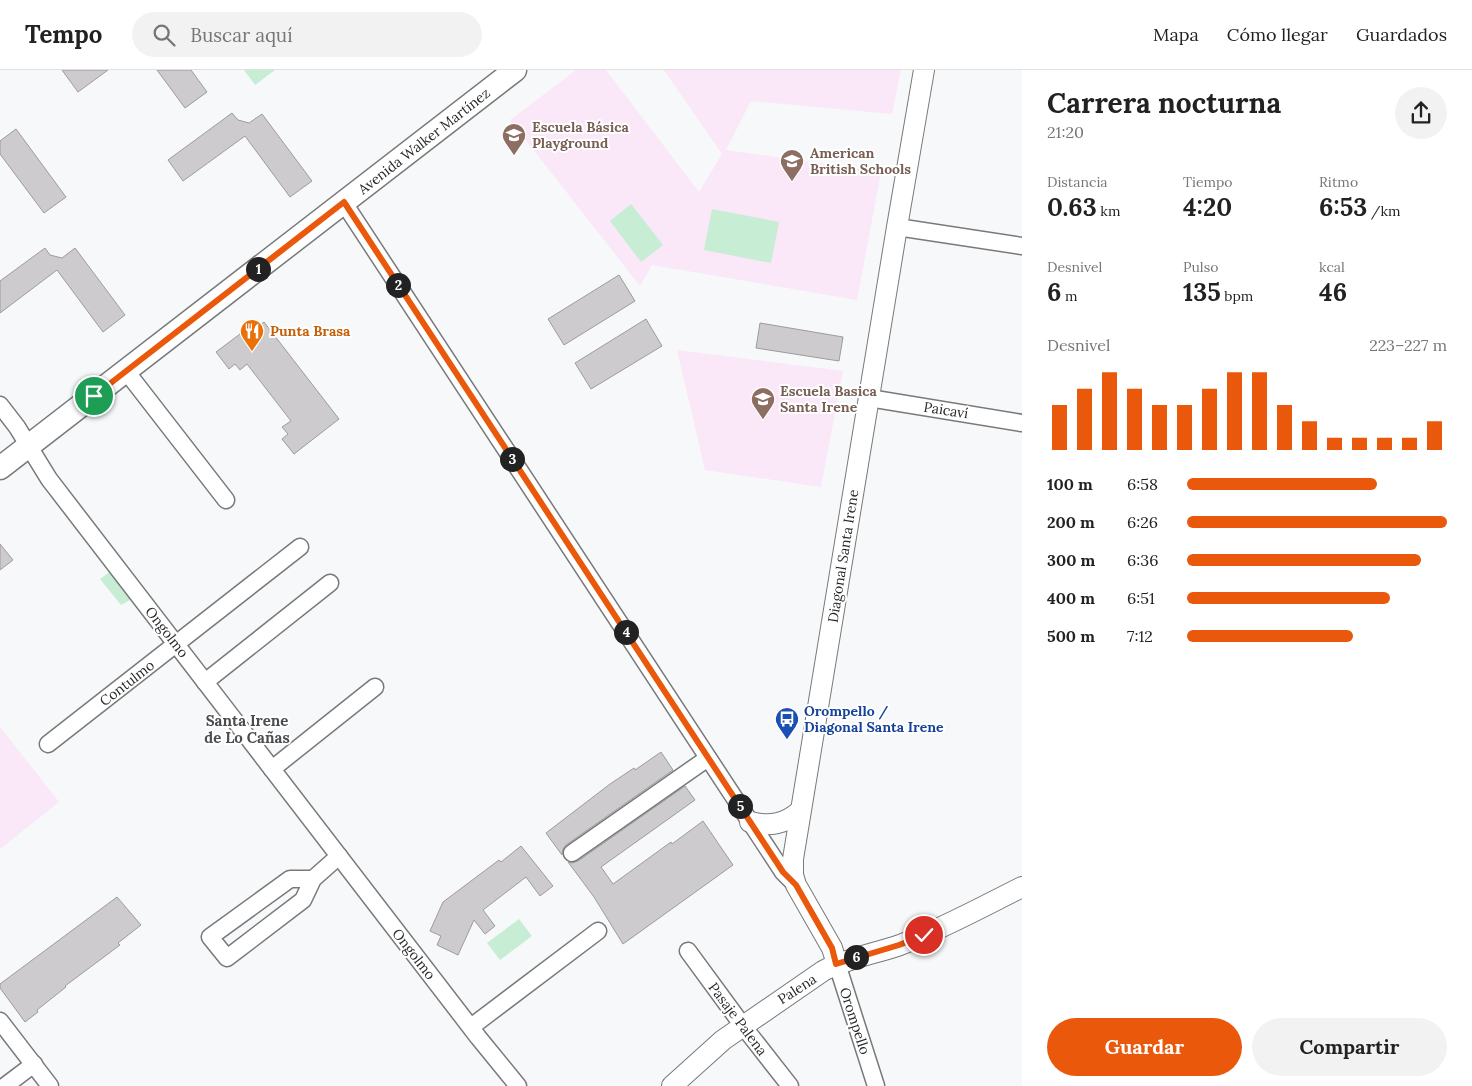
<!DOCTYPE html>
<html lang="es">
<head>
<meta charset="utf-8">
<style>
	body { margin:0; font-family:Lora,serif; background:#f2f2f2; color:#222; height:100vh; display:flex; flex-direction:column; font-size:19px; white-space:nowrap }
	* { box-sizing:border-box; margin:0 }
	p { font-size:16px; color:#767676 }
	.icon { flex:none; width:28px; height:28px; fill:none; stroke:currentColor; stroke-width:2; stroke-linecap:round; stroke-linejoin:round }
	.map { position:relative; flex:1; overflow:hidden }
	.side { display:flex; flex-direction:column; background:#fff; width:450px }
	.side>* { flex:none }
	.pin { position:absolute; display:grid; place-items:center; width:42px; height:42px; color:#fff; margin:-21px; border:2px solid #fff; border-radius:50%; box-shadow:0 1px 5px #0007 }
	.km { position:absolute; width:25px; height:25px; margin:-12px; border-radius:50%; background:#222; color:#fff; font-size:14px; line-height:25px; text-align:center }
	.round { display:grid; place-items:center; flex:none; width:52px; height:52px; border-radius:26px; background:#f2f2f2 }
	.head { display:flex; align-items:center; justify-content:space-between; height:85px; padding:0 25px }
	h1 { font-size:28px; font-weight:700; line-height:38px }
	.stats { display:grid; grid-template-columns:repeat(3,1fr); gap:8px; height:85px; padding:5px 25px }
	.stats div { display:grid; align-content:center }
	.stats b { font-size:25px; font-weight:700 }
	.stats small { font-size:14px; font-weight:400 }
	.stats p { font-size:14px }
	.chart { height:140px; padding:10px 25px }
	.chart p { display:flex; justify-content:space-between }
	.chart svg { width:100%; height:90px; margin-top:5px; stroke:#ea580c; stroke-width:6 }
	.action { display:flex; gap:10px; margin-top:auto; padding:10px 25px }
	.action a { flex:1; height:58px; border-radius:30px; background:#ea580c; color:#fff; font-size:20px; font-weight:700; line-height:58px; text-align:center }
	.action a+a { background:#f2f2f2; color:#222 }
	ul { padding:0 25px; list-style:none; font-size:16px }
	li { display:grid; grid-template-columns:80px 60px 1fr; align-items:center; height:38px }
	li i { height:12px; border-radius:6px; background:#ea580c }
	header { display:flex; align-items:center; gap:30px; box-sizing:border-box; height:70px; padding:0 25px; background:#fff; border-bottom:1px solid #e0e0e0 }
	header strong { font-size:24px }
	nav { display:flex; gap:28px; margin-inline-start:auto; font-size:18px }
	.search { width:350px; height:45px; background:#f2f2f2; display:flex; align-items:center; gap:12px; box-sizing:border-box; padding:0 18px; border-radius:28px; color:#767676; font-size:19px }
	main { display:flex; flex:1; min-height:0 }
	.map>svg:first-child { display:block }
	.education { fill:#fae7f8 }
	.green { fill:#c7edd5 }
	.building { fill:#cdcbcd; stroke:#9d9b9c }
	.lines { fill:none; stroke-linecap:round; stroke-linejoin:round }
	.minor-casing { stroke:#77797a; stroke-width:19 }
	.tertiary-casing { stroke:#77797a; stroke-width:22 }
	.secondary-casing { stroke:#77797a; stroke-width:25 }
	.minor { stroke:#fff; stroke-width:16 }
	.tertiary { stroke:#fff; stroke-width:20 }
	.secondary { stroke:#fff; stroke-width:22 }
	.route-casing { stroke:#fff; stroke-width:10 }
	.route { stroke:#ea580c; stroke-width:6 }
	.labels { text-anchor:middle; stroke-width:4; stroke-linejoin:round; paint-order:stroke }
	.education-label { font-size:14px; font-weight:bold; fill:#785e54; stroke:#fff; text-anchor:start }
	.street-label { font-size:14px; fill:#272829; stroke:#fff }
	.food-label { font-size:14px; font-weight:bold; fill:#c56008; stroke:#fff; text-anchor:start }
	.transit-label { font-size:14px; font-weight:bold; fill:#164399; stroke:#fff; text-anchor:start }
	.neighbourhood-label { font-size:15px; font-weight:bold; fill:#4b4c4e; stroke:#fff }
</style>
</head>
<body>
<header>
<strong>Tempo</strong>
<div class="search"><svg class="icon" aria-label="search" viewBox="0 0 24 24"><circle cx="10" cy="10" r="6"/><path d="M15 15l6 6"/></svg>Buscar aquí</div>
<nav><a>Mapa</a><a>Cómo llegar</a><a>Guardados</a></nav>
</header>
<main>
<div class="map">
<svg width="1022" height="1016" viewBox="0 0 1022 1016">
	<rect width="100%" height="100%" fill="#f7f8fa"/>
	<!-- education -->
	<g class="education">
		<polygon points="576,0 606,0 699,122 722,84 664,0 901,0 892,44 751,31 726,80 881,102 857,230 652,195 640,216 510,50"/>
		<polygon points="677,280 843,301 821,417 705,400"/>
		<polygon points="0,657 59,732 0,779"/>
	</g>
	<!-- green -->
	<g class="green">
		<polygon points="244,0 275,0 255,15"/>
		<polygon points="631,134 663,175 641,192 610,151"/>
		<polygon points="712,139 779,152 771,193 704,180"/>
		<polygon points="111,501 132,529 121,535 100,509"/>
		<polygon points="519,849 532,866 500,890 487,873"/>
	</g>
	<!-- building -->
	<g class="building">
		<polygon points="62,0 108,0 78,22"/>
		<polygon points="157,0 191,0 207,22 185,38"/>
		<polygon points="232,43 238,50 249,53 262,44 312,111 290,127 245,66 183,111 168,90"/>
		<polygon points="16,59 66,127 44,143 0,84 0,71"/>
		<polygon points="45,178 50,185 62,188 75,178 125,245 103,262 57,200 0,243 0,211"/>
		<polygon points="619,205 635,231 564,275 548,249"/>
		<polygon points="646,249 662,276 591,319 575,293"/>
		<polygon points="264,252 339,349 294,384 282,369 288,364 282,357 291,351 247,294 240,300 235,294 229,299 216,282 252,255 255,259"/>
		<polygon points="760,253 843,267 839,291 756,278"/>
		<polygon points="0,474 13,490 0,500"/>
		<polygon points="661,682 673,700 566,775 563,779 562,785 546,763 610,714 634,698 635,700"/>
		<polygon points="685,716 695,730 601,797 613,814 671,772 672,774 703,751 733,795 623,874 594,827 568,792 572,793 578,791"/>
		<polygon points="521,776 553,816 540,826 526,807 483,840 495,856 485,864 474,850 458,885 437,875 441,866 430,861 443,832 499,790 501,792"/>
		<polygon points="117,827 141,855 118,873 120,875 65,916 66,917 37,940 38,942 25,952 0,918 0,914"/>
	</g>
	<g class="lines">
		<!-- minor casing -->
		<g class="minor-casing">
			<g id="minor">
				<polyline points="344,133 783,802 796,815"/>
				<polyline points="897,157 1022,176"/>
				<polyline points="126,301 226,430"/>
				<polyline points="869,328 1022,353"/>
				<polyline points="0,335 17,357 49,409 478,967 518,1016"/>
				<polyline points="205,612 330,513"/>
				<polyline points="48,674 300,477"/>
				<polyline points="272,699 375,617"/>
				<polyline points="572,783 708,688"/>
				<polyline points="313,809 290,809 210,867 227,888 303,830 313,809 339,786"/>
				<polyline points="688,881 743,956 790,1016"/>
				<polyline points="837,894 876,1016"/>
				<polyline points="0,951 50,1016"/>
				<polyline points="471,957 598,861"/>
				<polyline points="5,1016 34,994"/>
			</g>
		</g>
		<!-- tertiary casing -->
		<g class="tertiary-casing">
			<g id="tertiary">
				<path d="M 750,752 C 770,757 785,754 800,741"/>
				<polyline points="837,894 832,878 796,815 793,805 793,789 897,157 924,0"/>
				<path d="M 672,1016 L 723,970 L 823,901 C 848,888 874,884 900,875 C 942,859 982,837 1022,817"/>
			</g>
		</g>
		<!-- secondary casing -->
		<g class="secondary-casing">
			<polyline id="secondary" points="0,398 515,0"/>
		</g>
		<!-- minor -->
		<use href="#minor" class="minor"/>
		<!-- tertiary -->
		<use href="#tertiary" class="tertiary"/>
		<!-- secondary -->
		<use href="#secondary" class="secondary"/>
	</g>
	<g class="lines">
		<!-- route casing -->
		<g class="route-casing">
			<polyline id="route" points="94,326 344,132 783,802 796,815 832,878 836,894 899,875 924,865"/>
		</g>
		<!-- route -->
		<use href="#route" class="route"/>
	</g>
	<!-- icons -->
	<defs>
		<g id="school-pin" transform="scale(1.25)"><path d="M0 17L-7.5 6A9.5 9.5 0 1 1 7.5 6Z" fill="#8d6e63" stroke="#fff"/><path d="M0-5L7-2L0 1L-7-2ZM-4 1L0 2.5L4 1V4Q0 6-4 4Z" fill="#fff"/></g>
		<g id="restaurant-pin" transform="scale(1.25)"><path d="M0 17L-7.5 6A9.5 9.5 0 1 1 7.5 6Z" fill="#e8710a" stroke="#fff"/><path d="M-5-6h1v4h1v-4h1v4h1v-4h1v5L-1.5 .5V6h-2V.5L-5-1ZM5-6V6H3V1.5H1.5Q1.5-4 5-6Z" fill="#fff"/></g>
		<g id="bus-pin" transform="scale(1.25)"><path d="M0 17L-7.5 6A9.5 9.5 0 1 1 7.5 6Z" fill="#1a4fb4" stroke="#fff"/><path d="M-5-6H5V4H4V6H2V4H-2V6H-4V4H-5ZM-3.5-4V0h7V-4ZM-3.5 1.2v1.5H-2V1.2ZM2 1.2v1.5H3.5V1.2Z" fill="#fff"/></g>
	</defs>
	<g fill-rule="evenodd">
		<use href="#school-pin" x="514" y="65"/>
		<use href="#school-pin" x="792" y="91"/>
		<use href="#restaurant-pin" x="252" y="261"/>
		<use href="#school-pin" x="763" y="329"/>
		<use href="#bus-pin" x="787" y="649"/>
	</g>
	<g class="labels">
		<!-- education labels -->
		<g class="education-label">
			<text x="532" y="62">Escuela Básica<tspan x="532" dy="16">Playground</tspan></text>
			<text x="810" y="88">American<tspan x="810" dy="16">British Schools</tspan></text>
			<text x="780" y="326">Escuela Basica<tspan x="780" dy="16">Santa Irene</tspan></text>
		</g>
		<!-- street labels -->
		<g class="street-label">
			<text transform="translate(424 71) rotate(-38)" y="5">Avenida Walker Martínez</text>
			<text transform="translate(946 340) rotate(9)" y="5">Paicaví</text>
			<text transform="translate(843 486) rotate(-81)" y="5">Diagonal Santa Irene</text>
			<text transform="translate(167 562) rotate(52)" y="5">Ongolmo</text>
			<text transform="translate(127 613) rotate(-38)" y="5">Contulmo</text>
			<text transform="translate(414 884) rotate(52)" y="5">Ongolmo</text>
			<text transform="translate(797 919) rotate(-33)" y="5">Palena</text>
			<text transform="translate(738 949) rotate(53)" y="5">Pasaje Palena</text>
			<text transform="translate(855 951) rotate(72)" y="5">Orompello</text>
		</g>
		<!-- food labels -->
		<g class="food-label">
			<text x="270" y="266">Punta Brasa</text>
		</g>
		<!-- transit labels -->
		<g class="transit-label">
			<text x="804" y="646">Orompello /<tspan x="804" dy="16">Diagonal Santa Irene</tspan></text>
		</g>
		<!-- neighbourhood labels -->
		<g class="neighbourhood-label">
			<text x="247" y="656">Santa Irene<tspan x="247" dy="17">de Lo Cañas</tspan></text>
		</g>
	</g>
</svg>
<div class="pin" style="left:94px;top:326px;background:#1e9e55"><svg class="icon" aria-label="arrive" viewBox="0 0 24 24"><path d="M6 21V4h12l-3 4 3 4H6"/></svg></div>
<div class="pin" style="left:924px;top:865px;background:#d93025"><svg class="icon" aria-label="check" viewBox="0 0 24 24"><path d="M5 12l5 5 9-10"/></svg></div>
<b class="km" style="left:258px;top:199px">1</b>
<b class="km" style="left:398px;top:215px">2</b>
<b class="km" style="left:512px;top:389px">3</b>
<b class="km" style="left:626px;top:562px">4</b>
<b class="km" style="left:740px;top:736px">5</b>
<b class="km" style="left:856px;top:887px">6</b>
</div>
<section class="side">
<div class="head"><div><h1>Carrera nocturna</h1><p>21:20</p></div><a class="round"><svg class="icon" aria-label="share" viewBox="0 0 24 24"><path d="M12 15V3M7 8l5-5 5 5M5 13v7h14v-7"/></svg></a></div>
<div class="stats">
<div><p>Distancia</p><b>0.63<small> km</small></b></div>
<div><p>Tiempo</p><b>4:20</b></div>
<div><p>Ritmo</p><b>6:53<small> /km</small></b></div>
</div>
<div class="stats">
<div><p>Desnivel</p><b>6<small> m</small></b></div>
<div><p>Pulso</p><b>135<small> bpm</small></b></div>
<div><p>kcal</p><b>46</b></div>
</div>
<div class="chart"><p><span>Desnivel</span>223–227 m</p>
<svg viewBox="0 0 160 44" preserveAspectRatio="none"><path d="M5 44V22M15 44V14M25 44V6M35 44V14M45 44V22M55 44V22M65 44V14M75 44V6M85 44V6M95 44V22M105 44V30M115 44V38M125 44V38M135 44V38M145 44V38M155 44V30"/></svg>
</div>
<ul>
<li><b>100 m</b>6:58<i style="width:73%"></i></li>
<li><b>200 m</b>6:26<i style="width:100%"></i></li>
<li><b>300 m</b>6:36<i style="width:90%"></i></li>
<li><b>400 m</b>6:51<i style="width:78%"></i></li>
<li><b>500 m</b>7:12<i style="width:64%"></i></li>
</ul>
<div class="action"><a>Guardar</a><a>Compartir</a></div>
</section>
</main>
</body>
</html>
